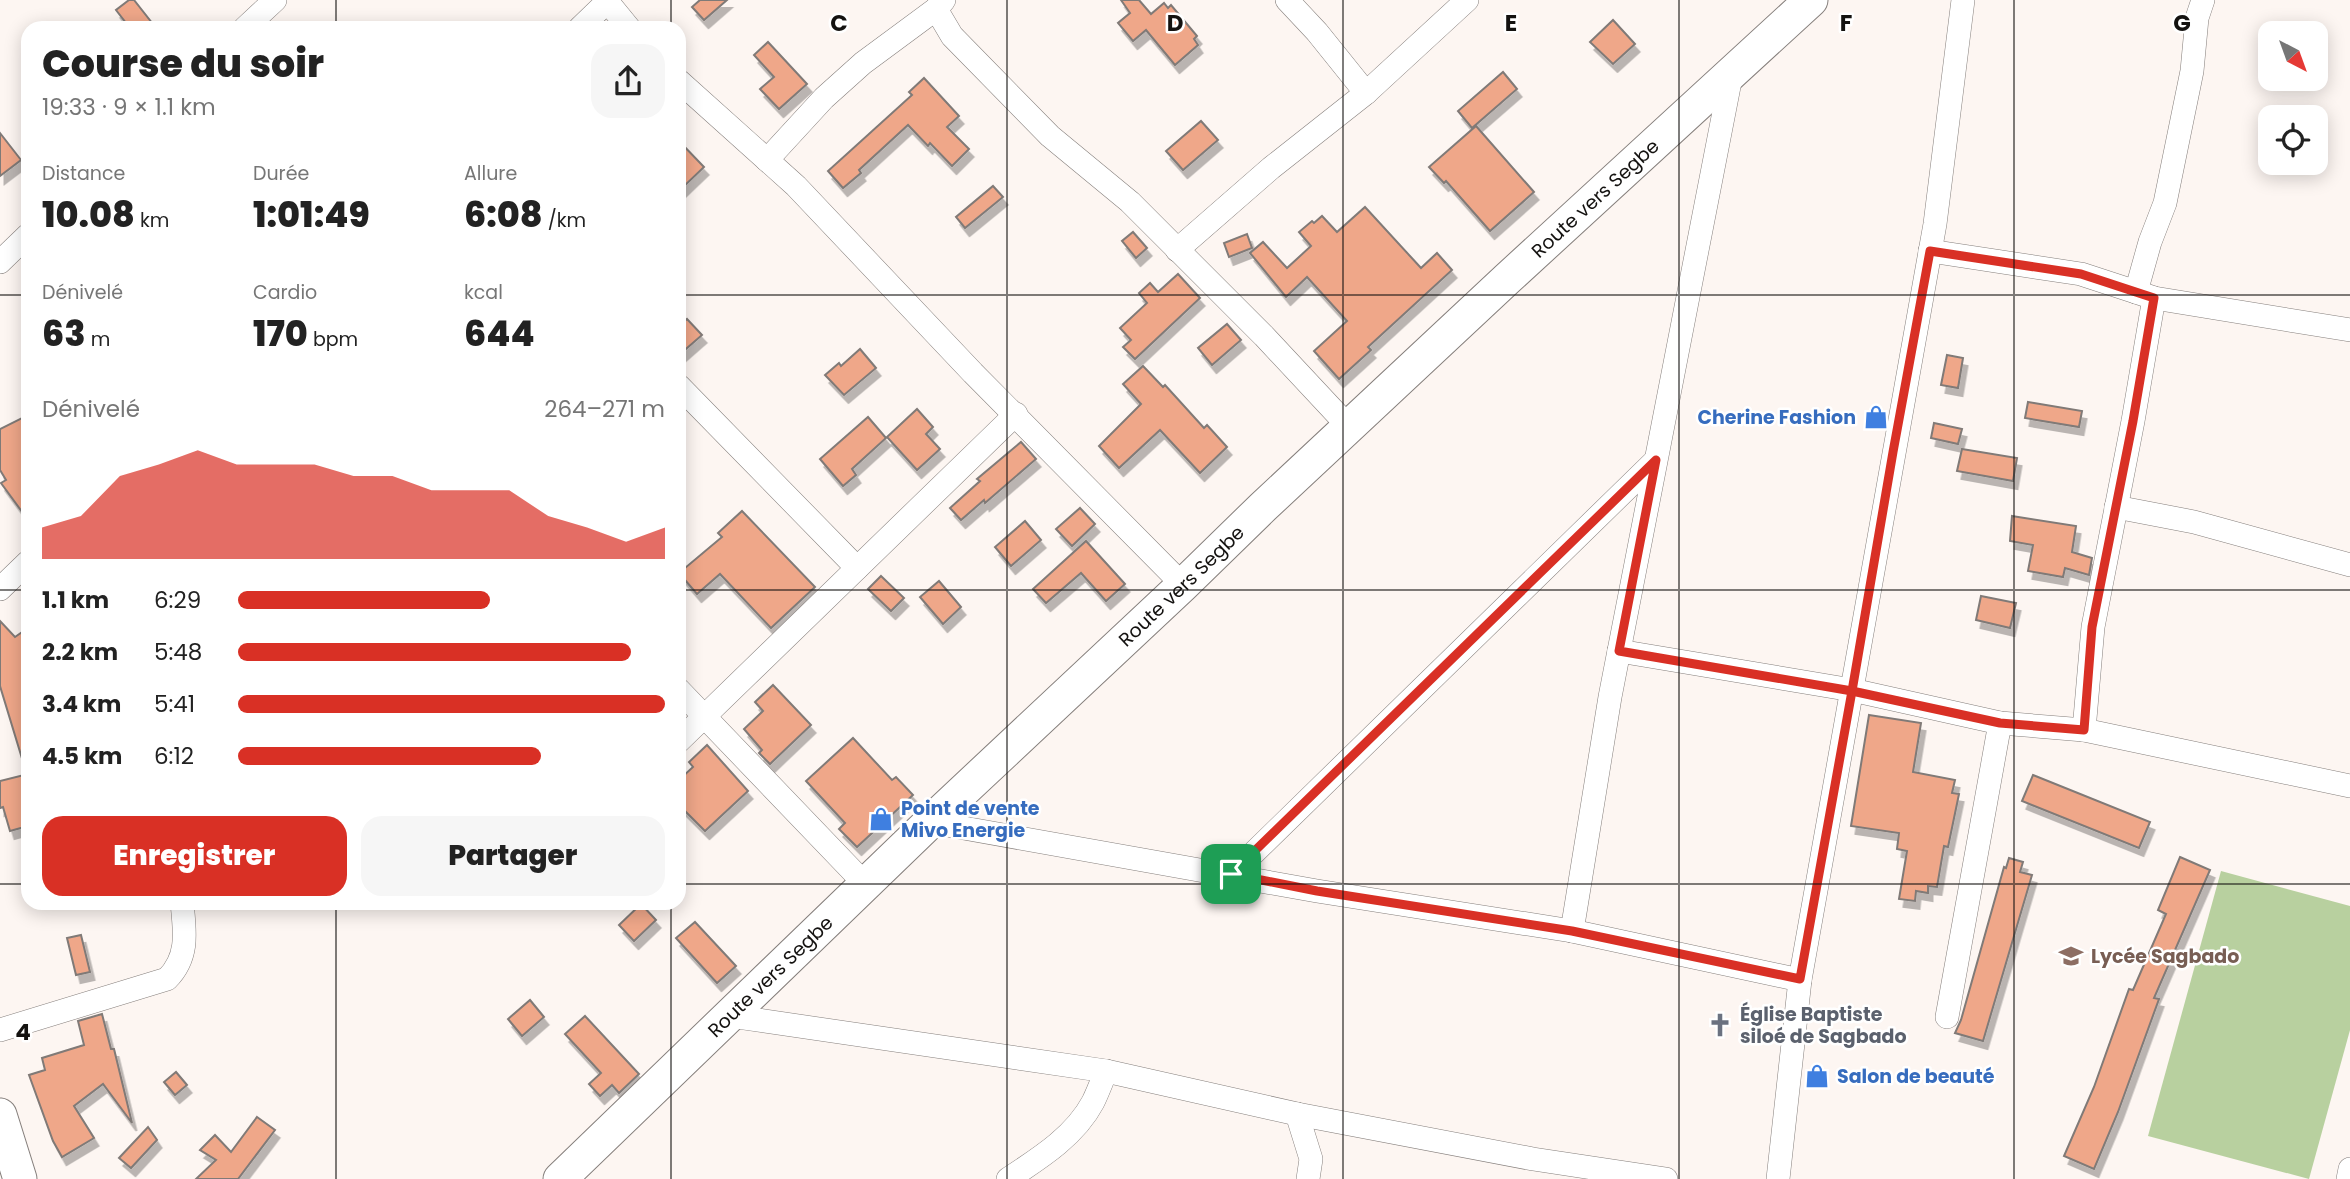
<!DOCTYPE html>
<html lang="fr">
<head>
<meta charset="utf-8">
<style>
	body { margin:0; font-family:Poppins,sans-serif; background:#f6f6f6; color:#222; height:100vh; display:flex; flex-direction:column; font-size:26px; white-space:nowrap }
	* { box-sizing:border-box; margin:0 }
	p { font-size:23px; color:#767676 }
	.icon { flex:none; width:38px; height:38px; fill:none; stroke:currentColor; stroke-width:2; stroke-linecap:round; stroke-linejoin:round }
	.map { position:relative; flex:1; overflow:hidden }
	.sheet { position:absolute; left:21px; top:21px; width:665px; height:889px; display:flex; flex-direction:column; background:#fff; border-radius:21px; box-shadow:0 4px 18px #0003 }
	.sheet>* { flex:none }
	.needle { width:46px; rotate:139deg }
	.fabs { position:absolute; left:2258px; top:21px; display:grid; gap:14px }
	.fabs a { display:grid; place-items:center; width:70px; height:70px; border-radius:14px; background:#fff; box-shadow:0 4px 18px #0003; font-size:35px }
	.pin { position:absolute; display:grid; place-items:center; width:60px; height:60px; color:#fff; margin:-30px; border-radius:14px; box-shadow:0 4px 10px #0006 }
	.round { display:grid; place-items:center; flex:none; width:74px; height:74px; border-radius:21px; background:#f6f6f6 }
	.summary { display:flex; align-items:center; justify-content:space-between; height:119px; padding:0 21px }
	h1 { font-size:38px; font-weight:800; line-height:52px }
	.metrics { display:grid; grid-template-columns:repeat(3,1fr); gap:10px; height:119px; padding:7px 21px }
	.metrics div { display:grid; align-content:center }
	.metrics b { font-size:35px; font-weight:800 }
	.metrics small { font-size:19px; font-weight:400 }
	.metrics p { font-size:19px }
	.chart { height:196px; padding:14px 21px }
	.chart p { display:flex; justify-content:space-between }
	.chart svg { width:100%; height:126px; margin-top:7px; fill:#d93025; opacity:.7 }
	.cta { display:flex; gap:14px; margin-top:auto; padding:14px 21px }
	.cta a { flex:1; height:80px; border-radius:21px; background:#d93025; color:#fff; font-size:28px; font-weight:800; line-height:80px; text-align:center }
	.cta a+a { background:#f6f6f6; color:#222 }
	ul { padding:0 21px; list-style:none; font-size:23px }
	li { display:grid; grid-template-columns:112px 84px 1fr; align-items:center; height:52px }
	li i { height:18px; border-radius:9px; background:#d93025 }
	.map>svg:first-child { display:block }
	.green { fill:#b8d09f }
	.building { fill:#efa789; stroke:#807a77; stroke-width:2; filter:url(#shadow) }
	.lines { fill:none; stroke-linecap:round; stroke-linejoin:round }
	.street-casing { stroke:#857f7c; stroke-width:24 }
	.secondary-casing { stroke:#857f7c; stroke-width:35 }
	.street { stroke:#fff; stroke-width:23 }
	.secondary { stroke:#fff; stroke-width:33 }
	.route-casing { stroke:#fff; stroke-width:14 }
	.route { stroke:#d93025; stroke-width:9 }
	.grid { fill:none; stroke:#141210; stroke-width:2; stroke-opacity:0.55 }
	.labels { text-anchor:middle; stroke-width:5; stroke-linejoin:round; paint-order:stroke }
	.street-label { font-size:19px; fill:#141210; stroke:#fff }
	.shop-label { font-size:19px; font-weight:bold; fill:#366cbe; stroke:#fff; text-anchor:start }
	.education-label { font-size:19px; font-weight:bold; fill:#785e54; stroke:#fff; text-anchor:start }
	.worship-label { font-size:19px; font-weight:bold; fill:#5b616d; stroke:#fff; text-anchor:start }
	.grid-label { font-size:23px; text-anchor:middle; font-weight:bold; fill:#141210; stroke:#fff; stroke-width:5; stroke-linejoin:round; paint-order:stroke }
</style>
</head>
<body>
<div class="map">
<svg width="2350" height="1179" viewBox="0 0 2350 1179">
	<defs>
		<filter id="shadow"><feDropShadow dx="4.5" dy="8" stdDeviation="0" flood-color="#0004"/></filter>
	</defs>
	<rect width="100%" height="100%" fill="#fdf6f2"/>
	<!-- green -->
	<polygon class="green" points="2221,871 2350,906 2350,1030 2309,1179 2148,1136"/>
	<!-- building -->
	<g class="building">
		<polygon points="129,0 134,0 156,28 130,28 116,10"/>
		<polygon points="700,0 727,0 704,20 692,7"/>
		<polygon points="1121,0 1139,0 1151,14 1164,3 1168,8 1171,5 1197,36 1194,39 1198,45 1175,65 1146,30 1133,41 1118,23 1130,13"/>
		<polygon points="1613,20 1635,44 1613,64 1590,42"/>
		<polygon points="768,42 807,84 779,109 760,89 774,77 754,55"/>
		<polygon points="1503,72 1517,89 1472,128 1458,111"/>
		<polygon points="924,78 959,116 947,127 969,149 952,166 930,143 928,146 908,125 859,170 861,173 843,188 828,171 912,95 909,92"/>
		<polygon points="1201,121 1218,140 1183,170 1166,151"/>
		<polygon points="1476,126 1534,192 1490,231 1446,181 1444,183 1429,167"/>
		<polygon points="0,133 21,160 0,176"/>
		<polygon points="679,141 704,167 679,191"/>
		<polygon points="993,186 1003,197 965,228 956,217"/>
		<polygon points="1365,207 1421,268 1437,253 1452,270 1368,347 1371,350 1339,379 1314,351 1347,321 1307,277 1286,297 1250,253 1263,242 1287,268 1311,246 1299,232 1312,221 1314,223 1322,216 1337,232"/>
		<polygon points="1133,232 1147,248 1136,258 1122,241"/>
		<polygon points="1247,234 1252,248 1229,257 1224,243"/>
		<polygon points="1178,274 1200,298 1135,359 1123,347 1131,340 1120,328 1147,303 1139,293 1150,283 1158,292"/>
		<polygon points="687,319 702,335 679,355 679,326"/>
		<polygon points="1227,324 1241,340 1212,365 1198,348"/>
		<polygon points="860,349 876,368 844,395 825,375 839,363 841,366"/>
		<polygon points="1947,355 1963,358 1958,388 1941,385"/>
		<polygon points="1143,366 1163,387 1165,385 1204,428 1207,425 1227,447 1200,473 1160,430 1119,468 1099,446 1141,404 1123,384"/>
		<polygon points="2028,402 2082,411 2079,427 2025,418"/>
		<polygon points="917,409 933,427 926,434 940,449 917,470 887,437"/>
		<polygon points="28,415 28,520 1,483 6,480 0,470 0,429"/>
		<polygon points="868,417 886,438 852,469 856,475 843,486 820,459"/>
		<polygon points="1934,423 1962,429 1958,444 1931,438"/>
		<polygon points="1021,442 1036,459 985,503 984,500 961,520 950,508 980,481 977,479"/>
		<polygon points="1962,449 2017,458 2013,481 1957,471"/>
		<polygon points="1080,508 1095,524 1072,546 1056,529"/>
		<polygon points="742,511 815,587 771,628 720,574 697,594 679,573 722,537 718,533"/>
		<polygon points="2012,516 2076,526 2072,552 2092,558 2089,575 2065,568 2063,577 2028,571 2033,545 2010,541"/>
		<polygon points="1025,521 1041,540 1011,566 995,547"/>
		<polygon points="1086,541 1125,584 1106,601 1081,573 1046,603 1033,589"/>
		<polygon points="881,576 904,598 891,611 868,589"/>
		<polygon points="939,581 961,607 943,624 920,597"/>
		<polygon points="1981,596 2016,603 2010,628 1976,620"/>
		<polygon points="0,621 15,637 28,628 28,646 25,648 28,656 28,764 24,765 0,686"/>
		<polygon points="773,685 811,725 770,764 759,753 762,750 744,729 763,711 755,702"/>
		<polygon points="1869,715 1921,723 1913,772 1955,780 1952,793 1959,794 1948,847 1944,846 1937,887 1928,886 1928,893 1916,891 1915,901 1899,899 1907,851 1897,849 1899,833 1851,826"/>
		<polygon points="853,738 892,780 896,777 913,795 857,847 839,829 845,823 806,781"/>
		<polygon points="707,745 748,791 705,831 679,805 679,780 693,767 689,762"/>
		<polygon points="28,774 28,826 10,831 3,807 0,808 0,781"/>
		<polygon points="2033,775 2150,822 2139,848 2022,801"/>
		<polygon points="2180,857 2210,870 2154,998 2159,999 2118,1112 2094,1169 2064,1156 2094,1087 2129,989 2133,990 2166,914 2158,910"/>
		<polygon points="2009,858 2023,862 2020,872 2032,875 1983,1041 1955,1033 1961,1020 2004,867 2006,868"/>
		<polygon points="641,904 656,920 634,941 619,925"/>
		<polygon points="695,922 736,966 717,983 676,938"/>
		<polygon points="81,935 90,972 76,975 67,938"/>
		<polygon points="530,1000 544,1017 522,1036 508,1019"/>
		<polygon points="102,1014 111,1049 114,1049 132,1123 103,1084 74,1106 94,1138 62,1157 53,1141 29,1075 45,1070 42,1058 84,1045 78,1021"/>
		<polygon points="585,1016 639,1074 619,1093 612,1085 600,1096 589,1084 601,1073 565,1034"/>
		<polygon points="176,1072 187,1085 175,1095 164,1082"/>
		<polygon points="257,1117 275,1130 238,1179 196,1179 216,1160 200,1150 215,1135 231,1152"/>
		<polygon points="148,1127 157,1140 131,1168 119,1158"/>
	</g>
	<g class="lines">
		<!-- street casing -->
		<g class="street-casing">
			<g id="street">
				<polyline points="606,0 629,28"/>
				<polyline points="1287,0 1317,32 1366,93"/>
				<polyline points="2203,0 2197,18 2192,71 2165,203 2150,242 2136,292 2154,298 2350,330"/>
				<polyline points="936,9 952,36 1050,136 1130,202 1264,336 1349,427"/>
				<polyline points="245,28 275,0"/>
				<polyline points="580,28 609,0"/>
				<polyline points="679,81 796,186 973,373 1183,585"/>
				<polyline points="767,160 824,98 863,63 936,9 944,0"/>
				<polyline points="1177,250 1271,168 1366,93 1467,0"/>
				<polyline points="1930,251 2081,274 2136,292"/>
				<polyline points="0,262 28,235"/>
				<polyline points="679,386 857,568"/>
				<polyline points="2116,507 2194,522 2350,565"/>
				<polyline points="0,589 28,562"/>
				<polyline points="1619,651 1852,690 2000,723 2084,730 2350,786"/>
				<polyline points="679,690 866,885"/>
				<polyline points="2084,730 2093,627 2133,421 2154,298"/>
				<polyline points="679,741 1016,414"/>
				<polyline points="930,822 1317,891 1572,931 1800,980"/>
				<polyline points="1232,874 1655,461"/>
				<polyline points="1572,931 1610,697 1732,71"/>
				<polyline points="730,1016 1106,1071 1297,1114 1533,1159 1666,1179"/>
				<polyline points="1947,1017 2000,723"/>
				<path d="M 0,1030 L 167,979 C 189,957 185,932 182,903"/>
				<polyline points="1297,1114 1311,1159 1308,1179"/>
				<path d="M 1008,1179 C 1040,1158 1075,1136 1093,1102 C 1098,1092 1102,1081 1106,1071"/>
				<polyline points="1778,1179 1800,980 1935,224 1963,0"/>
				<polyline points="2348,1179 2350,1169"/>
			</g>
		</g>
		<!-- secondary casing -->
		<g class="secondary-casing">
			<g id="secondary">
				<polyline points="0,1115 20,1179"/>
				<path id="s1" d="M 560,1179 L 930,822 L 1183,585 L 1263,507 L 1507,279 L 1811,0"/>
			</g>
		</g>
		<!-- street -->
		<use href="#street" class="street"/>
		<!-- secondary -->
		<use href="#secondary" class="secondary"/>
	</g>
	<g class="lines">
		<!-- route casing -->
		<g class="route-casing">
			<polyline id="route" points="1231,874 1317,891 1572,931 1800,979 1852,691 2000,723 2084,730 2092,627 2133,421 2154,298 2081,274 1930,251 1893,452 1852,691 1619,651 1656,460 1231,874"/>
		</g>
		<!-- route -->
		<use href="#route" class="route"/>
	</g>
	<!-- grid -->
	<path class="grid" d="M 336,0 L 336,28M 671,0 L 671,28M 1007,0 L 1007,1179M 1343,0 L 1343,1179M 1679,0 L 1679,1179M 2014,0 L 2014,1179M 0,295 L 28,295M 679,295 L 2350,295M 0,590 L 28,590M 679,590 L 2350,590M 0,884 L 28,884M 679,884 L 2350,884M 336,903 L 336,1179M 671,903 L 671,1179"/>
	<!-- icons -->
	<defs>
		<g id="shop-bare" transform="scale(1.89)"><path d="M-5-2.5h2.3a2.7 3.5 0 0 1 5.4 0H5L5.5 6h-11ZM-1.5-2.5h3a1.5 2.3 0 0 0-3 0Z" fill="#3f7fe0" stroke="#fff" stroke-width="2.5" paint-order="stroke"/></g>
		<g id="school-bare" transform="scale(1.89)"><path d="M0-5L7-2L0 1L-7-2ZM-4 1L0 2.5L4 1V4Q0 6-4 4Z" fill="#8d6e63" stroke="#fff" stroke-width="2.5" paint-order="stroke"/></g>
		<g id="church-bare" transform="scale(1.89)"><path d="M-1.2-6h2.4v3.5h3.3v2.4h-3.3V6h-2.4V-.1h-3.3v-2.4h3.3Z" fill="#6b7280" stroke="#fff" stroke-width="2.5" paint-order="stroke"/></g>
	</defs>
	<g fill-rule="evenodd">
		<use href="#shop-bare" x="1876" y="417"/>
		<use href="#shop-bare" x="881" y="819"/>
		<use href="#school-bare" x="2071" y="956"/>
		<use href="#church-bare" x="1720" y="1025"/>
		<use href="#shop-bare" x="1817" y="1076"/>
	</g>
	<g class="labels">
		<!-- street labels -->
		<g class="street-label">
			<text dy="7" stroke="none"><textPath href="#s1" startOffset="1426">Route vers Segbe</textPath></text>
			<text dy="7" stroke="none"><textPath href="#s1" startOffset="859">Route vers Segbe</textPath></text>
			<text dy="7" stroke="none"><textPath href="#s1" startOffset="292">Route vers Segbe</textPath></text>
		</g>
		<!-- shop labels -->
		<g class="shop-label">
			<text x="1856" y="424" text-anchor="end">Cherine Fashion</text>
			<text x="901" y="815">Point de vente<tspan x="901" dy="22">Mivo Energie</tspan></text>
			<text x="1837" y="1083">Salon de beauté</text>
		</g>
		<!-- education labels -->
		<g class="education-label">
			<text x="2091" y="963">Lycée Sagbado</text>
		</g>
		<!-- worship labels -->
		<g class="worship-label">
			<text x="1740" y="1021">Église Baptiste<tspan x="1740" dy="22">siloé de Sagbado</tspan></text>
		</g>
	</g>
	<g class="grid-label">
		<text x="839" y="31">C</text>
		<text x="1175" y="31">D</text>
		<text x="1511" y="31">E</text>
		<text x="1846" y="31">F</text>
		<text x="2182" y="31">G</text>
		<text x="23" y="1040">4</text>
	</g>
</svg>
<div class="fabs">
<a><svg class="needle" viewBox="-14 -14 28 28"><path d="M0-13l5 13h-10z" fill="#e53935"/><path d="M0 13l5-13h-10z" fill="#767676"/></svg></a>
<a><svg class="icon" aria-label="locate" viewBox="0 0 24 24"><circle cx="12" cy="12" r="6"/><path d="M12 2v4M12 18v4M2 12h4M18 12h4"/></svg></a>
</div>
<div class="pin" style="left:1231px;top:874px;background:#1e9e55"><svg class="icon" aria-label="arrive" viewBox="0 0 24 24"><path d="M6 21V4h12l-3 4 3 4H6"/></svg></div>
<section class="sheet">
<div class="summary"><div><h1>Course du soir</h1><p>19:33 · 9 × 1.1 km</p></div><a class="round"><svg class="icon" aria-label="share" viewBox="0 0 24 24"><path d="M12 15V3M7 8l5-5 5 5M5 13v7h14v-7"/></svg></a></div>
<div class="metrics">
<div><p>Distance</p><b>10.08<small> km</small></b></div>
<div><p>Durée</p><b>1:01:49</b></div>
<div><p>Allure</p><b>6:08<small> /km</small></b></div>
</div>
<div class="metrics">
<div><p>Dénivelé</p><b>63<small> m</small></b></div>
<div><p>Cardio</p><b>170<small> bpm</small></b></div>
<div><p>kcal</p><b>644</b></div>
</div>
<div class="chart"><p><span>Dénivelé</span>264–271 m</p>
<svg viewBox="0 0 160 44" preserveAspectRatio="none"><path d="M0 44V33L10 29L20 15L30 11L40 6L50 11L60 11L70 11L80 15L90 15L100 20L110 20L120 20L130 29L140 33L150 38L160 33V44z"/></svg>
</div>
<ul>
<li><b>1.1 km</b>6:29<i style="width:59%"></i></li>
<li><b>2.2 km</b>5:48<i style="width:92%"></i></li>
<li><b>3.4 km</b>5:41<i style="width:100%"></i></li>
<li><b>4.5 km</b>6:12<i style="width:71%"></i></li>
</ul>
<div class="cta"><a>Enregistrer</a><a>Partager</a></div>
</section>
</div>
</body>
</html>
